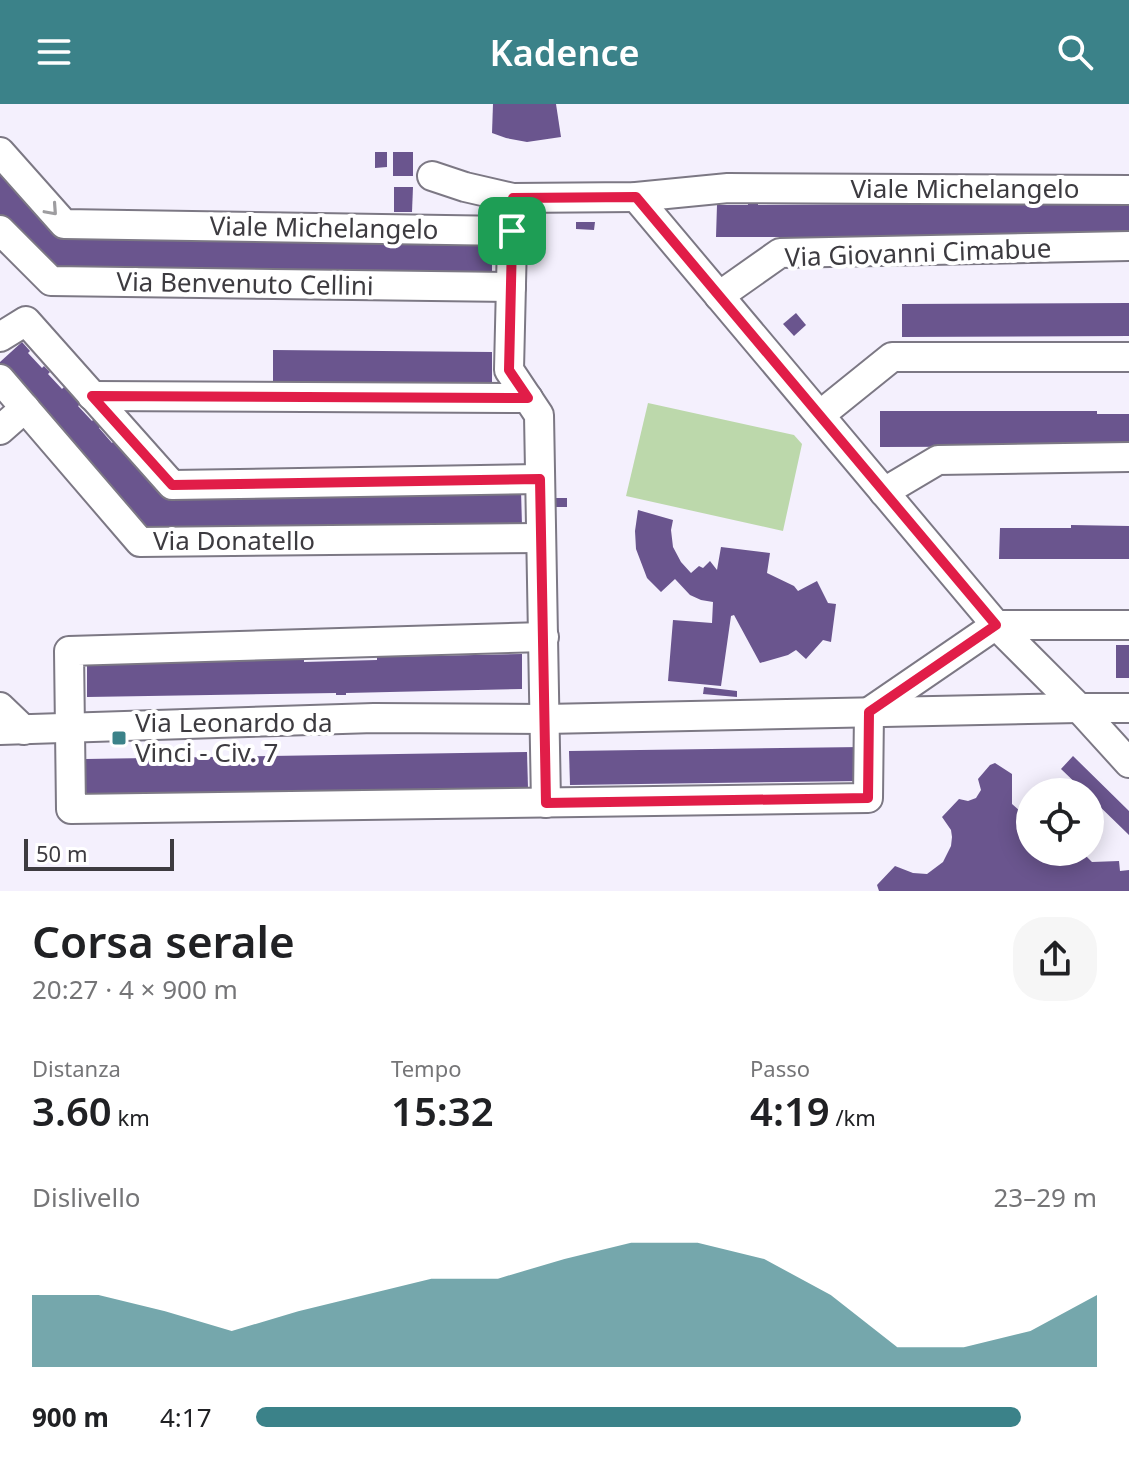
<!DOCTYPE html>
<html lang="it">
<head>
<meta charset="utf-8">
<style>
	body { margin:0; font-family:"Noto Sans",sans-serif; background:#f6f6f6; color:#202124; height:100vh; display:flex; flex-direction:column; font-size:30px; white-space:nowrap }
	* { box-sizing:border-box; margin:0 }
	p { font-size:26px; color:#757577 }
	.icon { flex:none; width:44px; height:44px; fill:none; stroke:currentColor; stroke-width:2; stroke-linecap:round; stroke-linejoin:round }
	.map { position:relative; height:787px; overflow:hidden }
	.drawer { display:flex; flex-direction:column; background:#fff; flex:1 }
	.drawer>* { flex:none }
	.tools { position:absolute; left:1016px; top:674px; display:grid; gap:16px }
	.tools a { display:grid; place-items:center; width:88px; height:88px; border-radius:50%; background:#fff; box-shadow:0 4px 20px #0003; font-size:40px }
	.scale { position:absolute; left:24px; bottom:20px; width:150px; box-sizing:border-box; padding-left:8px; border:4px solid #3d3b40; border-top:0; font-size:22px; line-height:28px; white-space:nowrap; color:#3d3b40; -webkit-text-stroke:6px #fff; paint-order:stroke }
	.pin { position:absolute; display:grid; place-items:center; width:68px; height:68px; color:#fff; margin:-34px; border-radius:16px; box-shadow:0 4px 12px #0006 }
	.round { display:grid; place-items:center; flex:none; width:84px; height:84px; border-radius:32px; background:#f6f6f6 }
	.headline { display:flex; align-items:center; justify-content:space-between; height:136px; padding:0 32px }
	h1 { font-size:44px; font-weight:600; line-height:60px }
	.figures { display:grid; grid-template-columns:repeat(3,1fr); gap:12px; height:136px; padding:8px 32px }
	.figures div { display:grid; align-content:center }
	.figures b { font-size:40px; font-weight:600 }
	.figures small { font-size:22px; font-weight:400 }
	.figures p { font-size:22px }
	.chart { height:224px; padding:16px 32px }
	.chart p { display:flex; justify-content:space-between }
	.chart svg { width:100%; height:144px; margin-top:8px; fill:#3b8289; opacity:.7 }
	ul { padding:0 32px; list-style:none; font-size:26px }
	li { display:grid; grid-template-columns:128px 96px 1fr; align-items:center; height:60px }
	li i { height:20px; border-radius:10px; background:#3b8289 }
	header { display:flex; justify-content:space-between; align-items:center; height:104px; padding:0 32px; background:#3b8289; color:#fff; font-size:36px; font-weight:600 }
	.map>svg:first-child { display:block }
	.green { fill:#bcd8ab }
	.building { fill:#6a558e }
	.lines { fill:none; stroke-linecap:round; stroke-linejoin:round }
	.minor-casing { stroke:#7c7884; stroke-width:32 }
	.minor { stroke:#fff; stroke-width:28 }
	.oneway { stroke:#9e9da0 }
	.route-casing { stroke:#fff; stroke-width:16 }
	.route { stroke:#e11d48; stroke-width:10 }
	.poi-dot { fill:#3b8289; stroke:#fff; stroke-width:3 }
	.labels { text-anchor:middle; stroke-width:8; stroke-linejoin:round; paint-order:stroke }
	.street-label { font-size:26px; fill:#3d3b40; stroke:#fff }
	.poi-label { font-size:26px; fill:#3d3b40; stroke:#fff; text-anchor:start }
</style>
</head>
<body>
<header><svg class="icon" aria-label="menu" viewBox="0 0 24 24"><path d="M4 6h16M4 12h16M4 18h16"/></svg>Kadence<svg class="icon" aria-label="search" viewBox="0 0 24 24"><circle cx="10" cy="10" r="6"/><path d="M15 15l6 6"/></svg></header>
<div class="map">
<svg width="1129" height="787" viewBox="0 0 1129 787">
	<rect width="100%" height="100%" fill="#f4f0fd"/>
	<!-- green -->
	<polygon class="green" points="648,299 794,331 802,340 783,427 626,392"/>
	<!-- building -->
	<g class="building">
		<polygon points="493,0 556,0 561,33 527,38 506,34 492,29"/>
		<polygon points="375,48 387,48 387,63 375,64"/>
		<rect x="393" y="48" width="20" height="24"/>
		<polygon points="0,71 64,135 89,135 89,132 99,132 99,135 162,136 162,133 172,133 172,136 492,137 492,170 51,165 0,113"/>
		<polygon points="394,83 413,83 412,108 394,108"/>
		<polygon points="747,91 758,91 758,101 1129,99 1129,129 975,131 975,135 966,135 966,131 904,133 716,133 717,101 748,101"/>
		<polygon points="576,118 595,118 594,126 576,125"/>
		<polygon points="1129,199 1129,232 902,233 902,200"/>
		<polygon points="796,209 806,221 794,232 783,220"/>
		<polygon points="22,238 30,247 28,249 42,264 44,262 50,268 48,270 62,285 64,283 81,300 78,302 92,317 94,315 101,322 99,324 112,339 114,337 165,392 521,386 522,422 150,428 0,262 0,258"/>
		<polygon points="273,246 492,248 492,283 273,281"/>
		<polygon points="880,307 1097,307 1097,310 1129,310 1129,342 880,343"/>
		<polygon points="552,394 567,394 567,403 553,403"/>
		<polygon points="638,406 673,416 671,426 673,443 681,458 691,469 699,462 703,464 710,457 717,466 721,443 770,449 767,469 794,482 798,487 817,477 828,499 836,500 831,538 823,536 806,555 796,546 788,551 760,559 734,511 731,512 721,582 668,577 673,516 712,519 713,498 701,496 690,491 675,475 661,488 647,474 636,445 635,427"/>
		<polygon points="1071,421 1129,422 1129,455 999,455 1000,424 1071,424"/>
		<rect x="1116" y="541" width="13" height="33"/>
		<polygon points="522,550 522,585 346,589 346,591 336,591 336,589 87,593 87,560 304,555 304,558 377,556 377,553"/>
		<polygon points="704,583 737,587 737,593 703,590"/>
		<polygon points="862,643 862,677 570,681 569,647"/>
		<polygon points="527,648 528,684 86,690 86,655"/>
		<polygon points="1073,652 1129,707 1129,731 1090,693 1090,688 1085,688 1061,665"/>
		<polygon points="995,659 1012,670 1012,700 1030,716 1030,748 1082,748 1092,758 1119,757 1120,767 1129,766 1129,787 879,787 877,781 895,762 913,769 927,770 943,758 951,742 952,733 951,726 942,713 959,695 968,697 976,694 981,686 978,675 990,661"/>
	</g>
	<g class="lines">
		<!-- minor casing -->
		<g class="minor-casing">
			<g id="minor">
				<polyline points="0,48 64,120 512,127"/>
				<polyline points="432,72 465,83 513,94"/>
				<polyline points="636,93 996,521 1079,604 1129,659"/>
				<polyline points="0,126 51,177 511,183"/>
				<polyline points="719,192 780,149 1129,142"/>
				<polyline points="0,233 26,217 172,381 540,375"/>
				<polyline points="0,275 140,438 541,434"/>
				<polyline points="92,292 528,294"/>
				<polyline points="820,311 892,253 1129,253"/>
				<polyline points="0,326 25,304"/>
				<polyline points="884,388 938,356 1129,353"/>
				<polyline points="544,533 69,547 71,705 868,694 869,608 996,521 1129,521"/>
				<polyline points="0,603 24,626"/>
				<polyline points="0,626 374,614 545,615 1079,604 1129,604"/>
				<polyline points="546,699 539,311 509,266 513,94 636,93 728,84 1129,86"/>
			</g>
		</g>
		<!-- minor -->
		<use href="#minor" class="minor"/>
	</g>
	<!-- one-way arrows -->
	<defs><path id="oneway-chevron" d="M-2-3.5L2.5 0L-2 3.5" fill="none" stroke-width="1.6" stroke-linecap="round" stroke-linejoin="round" transform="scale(2)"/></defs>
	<use class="oneway" href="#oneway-chevron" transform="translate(52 106) rotate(48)"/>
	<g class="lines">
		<!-- route casing -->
		<g class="route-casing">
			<polygon id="route" points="636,93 996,521 869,608 868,694 546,699 540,375 172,381 92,292 528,294 509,266 513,94"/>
		</g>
		<!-- route -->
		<use href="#route" class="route"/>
	</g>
	<!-- markers -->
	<rect class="poi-dot" x="111" y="626" width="16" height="16" rx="4"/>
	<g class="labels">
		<!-- street labels -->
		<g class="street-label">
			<text x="965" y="94">Viale Michelangelo</text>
			<text transform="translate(324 124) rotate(1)" y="9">Viale Michelangelo</text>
			<text transform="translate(918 149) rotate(-2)" y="9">Via Giovanni Cimabue</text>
			<text transform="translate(245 180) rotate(1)" y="9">Via Benvenuto Cellini</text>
			<text x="234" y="446">Via Donatello</text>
		</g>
		<!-- poi labels -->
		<g class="poi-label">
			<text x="135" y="628">Via Leonardo da<tspan x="135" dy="30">Vinci - Civ. 7</tspan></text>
		</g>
	</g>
</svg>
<div class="tools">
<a><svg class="icon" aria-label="locate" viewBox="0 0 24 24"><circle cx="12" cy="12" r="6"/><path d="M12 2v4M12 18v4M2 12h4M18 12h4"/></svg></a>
</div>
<div class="scale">50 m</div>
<div class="pin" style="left:512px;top:127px;background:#1e9e55"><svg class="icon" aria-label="arrive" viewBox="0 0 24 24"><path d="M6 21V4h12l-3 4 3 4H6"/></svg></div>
</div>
<section class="drawer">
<div class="headline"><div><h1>Corsa serale</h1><p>20:27 · 4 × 900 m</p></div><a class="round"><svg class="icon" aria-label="share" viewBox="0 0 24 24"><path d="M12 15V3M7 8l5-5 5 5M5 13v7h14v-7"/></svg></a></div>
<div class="figures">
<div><p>Distanza</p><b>3.60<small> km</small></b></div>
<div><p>Tempo</p><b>15:32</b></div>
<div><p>Passo</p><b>4:19<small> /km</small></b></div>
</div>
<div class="chart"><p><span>Dislivello</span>23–29 m</p>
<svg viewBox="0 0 160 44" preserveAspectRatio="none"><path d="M0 44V22L10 22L20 27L30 33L40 27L50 22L60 17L70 17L80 11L90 6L100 6L110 11L120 22L130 38L140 38L150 33L160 22V44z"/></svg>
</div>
<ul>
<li><b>900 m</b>4:17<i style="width:91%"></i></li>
</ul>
</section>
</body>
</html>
